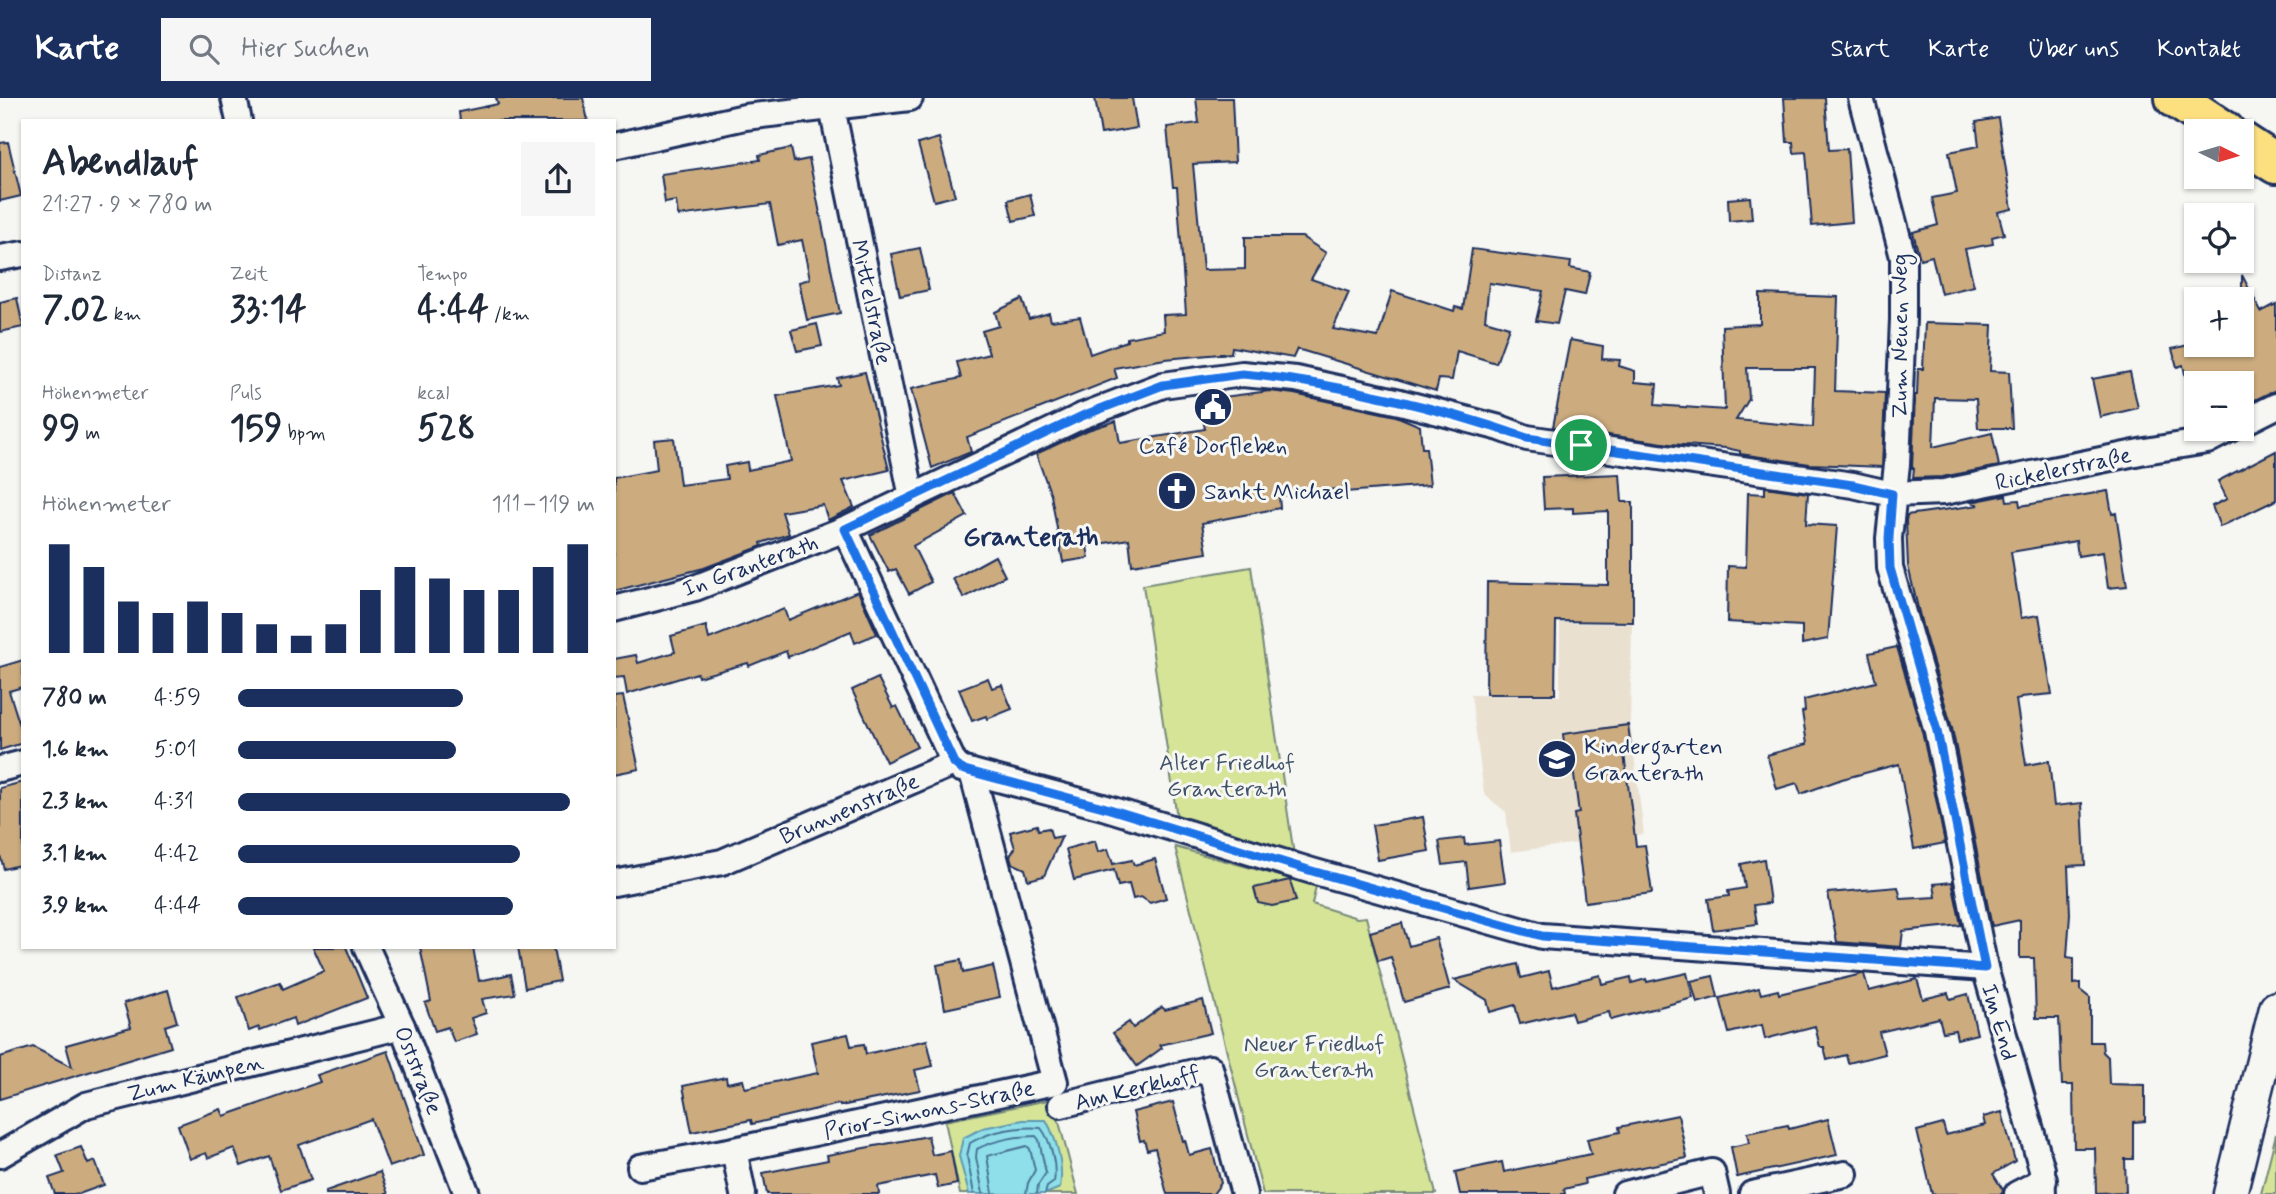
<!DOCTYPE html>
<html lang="de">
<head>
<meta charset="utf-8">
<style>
	body { margin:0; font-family:Mynerve,sans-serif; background:#f6f6f7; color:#1f2937; height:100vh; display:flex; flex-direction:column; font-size:26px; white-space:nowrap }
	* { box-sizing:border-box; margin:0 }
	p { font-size:23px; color:#747a83 }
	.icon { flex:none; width:38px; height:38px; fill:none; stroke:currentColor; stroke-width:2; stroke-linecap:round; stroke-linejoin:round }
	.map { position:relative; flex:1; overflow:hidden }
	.side { position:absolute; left:21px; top:21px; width:595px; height:830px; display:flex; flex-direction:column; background:#fff; border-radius:0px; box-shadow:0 2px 5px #0004 }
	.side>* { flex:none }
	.needle { width:46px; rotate:95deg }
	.fabs { position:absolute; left:2184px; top:21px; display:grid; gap:14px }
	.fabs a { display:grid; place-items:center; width:70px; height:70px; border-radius:0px; background:#fff; box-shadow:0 2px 5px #0004; font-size:35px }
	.pin { position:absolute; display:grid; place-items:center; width:60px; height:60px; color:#fff; margin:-30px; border:4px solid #fff; border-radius:50%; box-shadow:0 2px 7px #0007 }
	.round { display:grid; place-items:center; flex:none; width:74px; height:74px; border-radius:0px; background:#f6f6f7 }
	.head { display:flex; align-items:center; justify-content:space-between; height:119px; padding:0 21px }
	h1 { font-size:38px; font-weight:700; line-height:52px }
	.stats { display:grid; grid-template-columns:repeat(3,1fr); gap:10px; height:119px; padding:7px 21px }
	.stats div { display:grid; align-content:center }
	.stats b { font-size:35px; font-weight:700 }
	.stats small { font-size:19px; font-weight:400 }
	.stats p { font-size:19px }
	.chart { height:196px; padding:14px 21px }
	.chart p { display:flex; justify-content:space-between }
	.chart svg { width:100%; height:126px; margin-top:7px; stroke:#1b2f5e; stroke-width:6 }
	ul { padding:0 21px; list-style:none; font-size:23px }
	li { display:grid; grid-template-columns:112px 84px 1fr; align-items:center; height:52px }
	li i { height:18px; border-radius:9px; background:#1b2f5e }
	header { display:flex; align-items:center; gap:42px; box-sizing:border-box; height:98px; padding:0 35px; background:#1b2f5e; color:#fff }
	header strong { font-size:33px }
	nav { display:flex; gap:38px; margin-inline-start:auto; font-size:24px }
	.search { width:490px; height:63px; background:#f6f6f7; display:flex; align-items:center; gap:18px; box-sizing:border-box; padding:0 24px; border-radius:0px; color:#747a83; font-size:26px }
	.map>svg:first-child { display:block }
	.built { fill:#e9e0d0 }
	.green { fill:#d5e497; stroke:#788a7a; stroke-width:2 }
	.water { fill:#8edfe9; stroke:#6099b1; stroke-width:2 }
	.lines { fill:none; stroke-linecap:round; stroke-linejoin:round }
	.shore { stroke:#497596; stroke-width:2 }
	.building { fill:#ccac7f; stroke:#1b2f5e; stroke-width:2; fill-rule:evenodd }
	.minor-casing { stroke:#1b2f5e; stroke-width:30 }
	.tertiary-casing { stroke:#1b2f5e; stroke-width:37 }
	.primary-casing { stroke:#1b2f5e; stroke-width:44 }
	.minor { stroke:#f6f6f2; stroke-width:24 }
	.tertiary { stroke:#f6f6f2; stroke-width:32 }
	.primary { stroke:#fce080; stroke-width:38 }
	.route-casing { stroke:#fff; stroke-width:14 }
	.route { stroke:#1a73e8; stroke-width:9 }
	.labels { text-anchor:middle; stroke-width:6; stroke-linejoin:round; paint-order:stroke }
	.street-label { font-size:23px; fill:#1b2f5e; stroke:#f6f6f2 }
	.poi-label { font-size:23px; fill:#1b2f5e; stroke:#f6f6f2; text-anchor:start }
	.park-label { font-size:23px; fill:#405369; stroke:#f6f6f2 }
	.quarter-label { font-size:26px; font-weight:bold; fill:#1b2f5e; stroke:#f6f6f2 }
</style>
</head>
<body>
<header>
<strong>Karte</strong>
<div class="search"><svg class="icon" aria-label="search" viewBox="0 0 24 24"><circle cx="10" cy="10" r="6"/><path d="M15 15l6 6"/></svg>Hier suchen</div>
<nav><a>Start</a><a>Karte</a><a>Über uns</a><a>Kontakt</a></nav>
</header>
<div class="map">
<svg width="2276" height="1096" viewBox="0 0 2276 1096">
	<rect width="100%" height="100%" fill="#f6f6f2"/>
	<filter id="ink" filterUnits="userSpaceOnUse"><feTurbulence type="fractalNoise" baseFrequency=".0143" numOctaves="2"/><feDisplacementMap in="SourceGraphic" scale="14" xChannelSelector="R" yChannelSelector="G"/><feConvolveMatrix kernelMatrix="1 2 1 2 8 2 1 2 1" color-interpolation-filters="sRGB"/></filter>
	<g filter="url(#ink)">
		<!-- built -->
		<polygon class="built" points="1560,525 1632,526 1630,625 1644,736 1511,754 1506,714 1484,696 1471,597 1560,598"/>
		<!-- green -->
		<g class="green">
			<polygon points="1251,469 1294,757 1177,720 1143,487"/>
			<polygon points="1175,749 1316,788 1312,806 1357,820 1366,819 1436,1096 1263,1096"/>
			<polygon points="1053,1001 1078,1096 960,1096 945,1023"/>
			<polygon points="2276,1036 2276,1096 2261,1096"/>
		</g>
		<!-- water -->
		<path class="water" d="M 1023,1022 L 1046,1022 C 1057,1042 1064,1067 1060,1090 L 1045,1096 L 969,1096 L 959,1058 L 963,1040 L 983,1030 Z"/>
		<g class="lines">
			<!-- shore -->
			<g class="shore">
				<path d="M 974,1096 L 967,1058 L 970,1045 C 990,1033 1017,1028 1041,1030 C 1051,1043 1057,1068 1054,1084 L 1047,1089 L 1045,1096"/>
				<path d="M 983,1096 L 976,1059 L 977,1051 C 994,1042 1017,1038 1036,1038 L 1039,1042 L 1046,1075 L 1038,1087 L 1037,1096"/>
				<polyline points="993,1096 987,1058 1027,1048 1030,1051 1035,1072 1028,1085 1026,1096"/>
			</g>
		</g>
		<!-- building -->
		<g class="building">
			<polygon points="496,0 583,0 588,23 460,23 459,14 498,6"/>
			<polygon points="1095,0 1132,0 1137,30 1101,36"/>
			<polygon points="1196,0 1232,0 1235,64 1193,66 1203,172 1245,171 1245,139 1302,139 1326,155 1311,181 1349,194 1333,231 1378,239 1392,193 1454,213 1455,209 1463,211 1472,151 1571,164 1570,170 1590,174 1585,197 1565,193 1557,226 1536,223 1543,193 1489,185 1485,222 1509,229 1496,265 1457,253 1452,282 1439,281 1436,293 1297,251 1293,260 1232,249 1231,255 1165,261 1114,270 1117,280 967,339 971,354 932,370 911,291 961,280 957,264 989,256 982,233 999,228 995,214 1022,201 1029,221 1049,215 1051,223 1080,219 1090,256 1127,243 1127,240 1164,233 1163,217 1186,216 1177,89 1173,89 1167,29 1199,25"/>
			<polygon points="1784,0 1825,0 1829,52 1847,51 1852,124 1812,128 1806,54 1794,55 1793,44 1787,44"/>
			<polygon points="1998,20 2012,111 1998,114 2004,136 1992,139 1993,146 1965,151 1974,188 1941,196 1932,158 1920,161 1913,134 1938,127 1932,100 1957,95 1949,54 1979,48 1976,24"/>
			<polygon points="939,40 955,98 934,103 918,46"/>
			<polygon points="8,44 21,98 0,103 0,45"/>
			<polygon points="791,50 794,64 809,61 840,215 807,222 799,184 810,181 802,142 778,147 770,106 678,118 676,103 665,105 661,76 760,62 759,57"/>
			<polygon points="1030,96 1035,118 1013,123 1008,102"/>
			<polygon points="1750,99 1752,121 1729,123 1728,101"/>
			<polygon points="920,150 929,192 900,198 891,156"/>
			<polygon points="2242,177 2261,214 2276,206 2276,292 2242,308 2242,285 2187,285 2183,267 2177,269 2172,251 2188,247 2242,247"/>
			<path d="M 1760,196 L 1838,199 L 1835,293 L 1885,295 L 1882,369 L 1810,366 L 1740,356 L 1740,353 L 1726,350 L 1670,346 L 1553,329 L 1570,242 L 1603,248 L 1602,261 L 1620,262 L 1619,268 L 1635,273 L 1635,284 L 1657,286 L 1655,307 L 1725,312 L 1722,228 L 1760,226 ZM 1747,270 L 1815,270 L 1813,329 L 1736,322 L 1749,301 Z"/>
			<polygon points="17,200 23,229 0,234 0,204"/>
			<polygon points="1925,225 1992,227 1990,273 2009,274 2012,330 1978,330 1976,301 1935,300 1933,349 1992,335 1999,368 1942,379 1913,380 1914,370 1912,370 1915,297 1917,297 1918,271 1923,271"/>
			<polygon points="817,226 822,248 797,253 791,232"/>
			<polygon points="865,274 889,372 843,383 854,409 828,422 823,407 782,414 789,436 761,445 762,448 704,470 614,493 614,380 657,372 654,342 674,340 680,387 727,381 725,368 747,364 748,372 791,363 777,298 839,287 837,280"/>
			<polygon points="2130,274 2138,310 2100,319 2092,281"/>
			<polygon points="1270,293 1294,296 1396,318 1420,328 1422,350 1426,350 1430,387 1346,394 1346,390 1279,398 1280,410 1202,425 1207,455 1132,467 1129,441 1087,448 1089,460 1063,464 1051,397 1036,356 1088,332 1116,323 1120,345 1205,331 1199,302"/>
			<polygon points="2276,353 2276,402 2220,429 2212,408 2227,401 2218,383"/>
			<polygon points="1620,376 1622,404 1633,404 1633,524 1556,523 1555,596 1486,596 1487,484 1608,487 1608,413 1573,415 1573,410 1544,411 1542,379"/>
			<polygon points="1765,389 1808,395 1806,426 1837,428 1828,541 1802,546 1802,528 1727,524 1728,468 1746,469 1748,395 1765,396"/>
			<polygon points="2108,393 2112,416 2116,415 2127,488 2108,490 2103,454 2078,458 2076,443 2011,454 2021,520 2039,517 2052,596 2021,599 2021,601 2016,602 2026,667 2049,663 2054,708 2082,705 2085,767 2068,768 2070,816 2067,859 2074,860 2074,886 2080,885 2080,892 2090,900 2090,944 2102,944 2103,954 2108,959 2109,986 2145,987 2145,1023 2133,1024 2133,1061 2125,1061 2126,1094 2096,1095 2095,1050 2074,1050 2073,987 2062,987 2059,920 2036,920 2034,860 2020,860 2020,822 1992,828 1991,824 1952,630 1922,527 1908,468 1906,423 1907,417 1979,407 1971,404 2006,397 2007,403 2019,402 2020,408"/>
			<polygon points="955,395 967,418 913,448 931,484 909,496 896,471 889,474 870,437"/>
			<polygon points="995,458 1005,478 964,500 953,481"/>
			<polygon points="858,493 877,536 855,545 851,533 788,559 786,553 749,568 748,565 698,579 697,575 627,596 624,579 614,580 614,561 636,557 638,565 675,554 671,538 706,528 709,541 784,511 788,522"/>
			<polygon points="1897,549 1923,637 1945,745 1914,751 1899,666 1842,681 1801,696 1797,685 1777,691 1767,657 1807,646 1802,614 1805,613 1804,602 1876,584 1869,555"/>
			<polygon points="23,562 23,589 9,593 23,637 23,645 0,652 0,569"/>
			<polygon points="878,580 893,610 897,608 917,649 886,664 852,592"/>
			<polygon points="988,580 992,590 1002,587 1012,611 987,621 986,618 972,623 959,591"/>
			<polygon points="623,598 639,671 614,676 614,599"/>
			<polygon points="1628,627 1632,656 1624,656 1636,748 1645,747 1652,795 1585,804 1574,716 1579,715 1572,662 1566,663 1563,636"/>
			<polygon points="23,684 23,766 4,771 0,757 0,690"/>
			<polygon points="1423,719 1429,753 1378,762 1372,727"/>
			<polygon points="1037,727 1038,732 1049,730 1052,740 1062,738 1044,778 1028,782 1025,771 1012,765 1010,758 1015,750 1010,734"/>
			<polygon points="1464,740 1465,747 1499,743 1505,784 1469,789 1466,764 1443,767 1439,743"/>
			<polygon points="1095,743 1098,754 1108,751 1113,766 1132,762 1134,767 1155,761 1166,800 1150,805 1141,799 1133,801 1129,786 1118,788 1114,772 1074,782 1066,751"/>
			<polygon points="1764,761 1770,805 1754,807 1757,826 1713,832 1708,801 1729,798 1728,793 1745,790 1741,766"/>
			<polygon points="1290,782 1296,803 1272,808 1258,805 1254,790"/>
			<polygon points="1952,784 1961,827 1903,833 1901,849 1837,844 1828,795 1898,789 1901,801 1936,799 1934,786"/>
			<polygon points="1402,825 1409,848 1436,840 1450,891 1404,904 1391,859 1378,863 1370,834"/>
			<polygon points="313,849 346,849 367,900 295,928 293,920 260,932 259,929 249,933 238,899 280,884 283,891 324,873"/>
			<polygon points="420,849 473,849 479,883 511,876 515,896 482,901 486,915 471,920 477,936 454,944 448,929 435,933 425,905 431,903"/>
			<polygon points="518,849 553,849 559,883 525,890"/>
			<polygon points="961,862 963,875 993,868 1000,899 945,911 937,867"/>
			<polygon points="1518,866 1521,880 1549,873 1553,889 1600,877 1602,886 1631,879 1632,885 1646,881 1647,884 1687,875 1693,900 1611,922 1609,914 1574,923 1571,914 1520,926 1515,907 1490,914 1487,902 1454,882"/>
			<polygon points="1862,876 1864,876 1869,893 1917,881 1923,901 1948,895 1950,901 1968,896 1977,936 1957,941 1955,932 1943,934 1939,920 1879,934 1885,956 1848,965 1846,957 1827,962 1824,949 1820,949 1815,928 1765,941 1762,927 1729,935 1720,900 1759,890 1761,896 1778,892 1779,896"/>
			<polygon points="1713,878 1718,899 1697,905 1691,883"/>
			<polygon points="168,892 177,924 165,928 171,949 0,1001 0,959 33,949 72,969 66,947 131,929 124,905"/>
			<polygon points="1203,902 1211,935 1160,947 1162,950 1137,968 1113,935 1129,924 1133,930 1162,909 1165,912"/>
			<polygon points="848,936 851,948 864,946 866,956 927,942 933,968 915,972 920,992 840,1008 839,1006 752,1026 751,1022 692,1034 683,988 726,979 727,985 743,982 745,990 818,975 811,944"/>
			<polygon points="388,953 424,1057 389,1069 371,1021 299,1047 311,1082 281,1092 269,1058 241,1068 234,1050 208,1060 206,1055 190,1061 178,1027 221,1011 224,1018 320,984 317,977"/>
			<polygon points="1173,1004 1183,1043 1185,1042 1189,1057 1212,1051 1221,1085 1213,1096 1167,1096 1155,1050 1147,1052 1144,1042 1140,1043 1133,1014"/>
			<polygon points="2002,1014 2015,1063 1993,1076 2003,1092 2002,1096 1932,1096 1917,1033 1943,1026 1946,1037 1985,1027 1983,1019"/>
			<polygon points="1678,1017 1687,1060 1584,1081 1585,1086 1564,1091 1565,1096 1460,1096 1455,1074 1502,1064 1504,1074 1591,1056 1587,1041 1620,1034 1619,1029"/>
			<polygon points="1828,1021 1837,1057 1737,1079 1731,1049 1749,1045 1747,1035 1788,1027 1789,1031"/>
			<polygon points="928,1038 932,1057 951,1053 957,1086 938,1090 935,1077 878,1088 879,1096 767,1096 763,1075 828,1062 827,1057"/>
			<polygon points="81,1049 88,1066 95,1063 104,1087 79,1096 55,1096 49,1080 64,1075 57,1057"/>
			<polygon points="380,1074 388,1096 326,1096 326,1093"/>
		</g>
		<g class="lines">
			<!-- minor casing -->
			<g class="minor-casing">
				<g id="minor">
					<polyline points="234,0 239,23"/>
					<polyline points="1861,0 1903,159 1903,221 1897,366 1889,440 1890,470 1937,633 1985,870 2042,1071 2043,1096"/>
					<polyline points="832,10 912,399"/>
					<polyline points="614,48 745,19 910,0"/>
					<polyline points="0,160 23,156"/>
					<polyline points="2242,325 2276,308"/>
					<polyline points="845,431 954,665"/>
					<polyline points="614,511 695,490 845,431 1082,318 1163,287 1242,276 1296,281 1400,304 1500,330 1527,340 1853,387 1892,396 1944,394 2145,353 2207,343 2230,331"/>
					<polyline points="0,671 23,665"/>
					<polyline points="614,785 722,764 954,665 961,671 1103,709 1312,773 1542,838 1985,870"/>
					<polyline points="366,849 402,928 467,1096"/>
					<polyline points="1061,1007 1210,970 1244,1096"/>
					<polyline points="734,1052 743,1096"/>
					<polyline points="0,1057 86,1007 402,928"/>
					<polyline points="640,1069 734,1052 1055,984 972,674"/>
					<polyline points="1625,1096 1712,1074 1717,1096"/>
					<polyline points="1752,1096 1845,1076"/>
					<polyline points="2017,1096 2044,1082"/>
				</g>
			</g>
			<!-- tertiary casing -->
			<g class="tertiary-casing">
				<polyline id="tertiary" points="2230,1096 2276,910"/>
			</g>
			<!-- primary casing -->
			<g class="primary-casing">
				<g id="primary">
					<polyline points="2175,0 2225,33"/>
					<polyline points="2242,44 2276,66"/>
				</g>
			</g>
			<!-- minor -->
			<use href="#minor" class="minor"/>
			<!-- tertiary -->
			<use href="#tertiary" class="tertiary"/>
			<!-- primary -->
			<use href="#primary" class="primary"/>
		</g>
	</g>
	<g class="lines" filter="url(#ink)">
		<!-- route casing -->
		<g class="route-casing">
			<path id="route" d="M 1242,276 C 1334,284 1440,310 1527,340 L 1853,387 L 1892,396 L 1889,440 L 1890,470 L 1937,633 L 1985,870 L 1542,838 L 1312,773 L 1103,709 L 961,671 L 954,665 L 845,431 L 1082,318 L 1163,287 Z"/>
		</g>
		<!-- route -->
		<use href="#route" class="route"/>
	</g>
	<!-- icons -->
	<defs>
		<g id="civic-disc" transform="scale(2.0125)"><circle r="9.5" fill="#1b2f5e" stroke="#f6f6f2"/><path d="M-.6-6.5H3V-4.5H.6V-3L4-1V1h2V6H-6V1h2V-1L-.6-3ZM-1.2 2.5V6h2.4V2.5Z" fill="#fff"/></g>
		<g id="church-disc" transform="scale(2.0125)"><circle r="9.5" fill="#1b2f5e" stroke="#f6f6f2"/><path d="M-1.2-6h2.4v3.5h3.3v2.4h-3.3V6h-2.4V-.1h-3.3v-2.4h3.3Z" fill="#fff"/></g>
		<g id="school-disc" transform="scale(2.0125)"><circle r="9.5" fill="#1b2f5e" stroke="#f6f6f2"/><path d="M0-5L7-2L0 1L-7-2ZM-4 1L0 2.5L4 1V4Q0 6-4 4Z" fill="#fff"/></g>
	</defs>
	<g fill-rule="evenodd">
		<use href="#civic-disc" x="1213" y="309"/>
		<use href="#church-disc" x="1177" y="393"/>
		<use href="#school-disc" x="1557" y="661"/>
	</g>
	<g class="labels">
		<!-- street labels -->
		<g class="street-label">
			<text transform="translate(872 204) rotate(78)" y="8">Mittelstraße</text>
			<text transform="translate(1899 238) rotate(-90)" y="8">Zum Neuen Weg</text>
			<text transform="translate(2063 370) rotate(-12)" y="8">Rickelerstraße</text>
			<text transform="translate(750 467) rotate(-20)" y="8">In Granterath</text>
			<text transform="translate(849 710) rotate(-23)" y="8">Brunnenstraße</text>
			<text transform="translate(2000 924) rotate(74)" y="8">Im End</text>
			<text transform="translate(419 972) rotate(68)" y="8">Oststraße</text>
			<text transform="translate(195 979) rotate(-14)" y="8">Zum Kämpen</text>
			<text transform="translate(1137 989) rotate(-14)" y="8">Am Kerkhoff</text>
			<text transform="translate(929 1011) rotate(-12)" y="8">Prior-Simons-Straße</text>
		</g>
		<!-- poi labels -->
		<g class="poi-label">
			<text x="1213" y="355" text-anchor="middle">Café Dorfleben</text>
			<text x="1204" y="401">Sankt Michael</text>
			<text x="1584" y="656">Kindergarten<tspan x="1584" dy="26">Granterath</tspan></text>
		</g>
		<!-- park labels -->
		<g class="park-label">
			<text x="1227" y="672">Alter Friedhof<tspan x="1227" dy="26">Granterath</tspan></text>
			<text x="1314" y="953">Neuer Friedhof<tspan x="1314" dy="26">Granterath</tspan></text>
		</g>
		<!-- quarter labels -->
		<g class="quarter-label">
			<text x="1031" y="447">Granterath</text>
		</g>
	</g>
</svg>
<div class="fabs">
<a><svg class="needle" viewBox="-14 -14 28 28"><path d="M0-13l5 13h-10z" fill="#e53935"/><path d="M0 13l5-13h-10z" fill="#747a83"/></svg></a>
<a><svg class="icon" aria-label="locate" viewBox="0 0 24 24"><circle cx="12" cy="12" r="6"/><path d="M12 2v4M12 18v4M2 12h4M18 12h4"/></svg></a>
<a>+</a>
<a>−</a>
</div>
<div class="pin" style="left:1581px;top:347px;background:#1e9e55"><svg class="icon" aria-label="arrive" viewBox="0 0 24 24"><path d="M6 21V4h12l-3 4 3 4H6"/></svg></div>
<section class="side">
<div class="head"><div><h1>Abendlauf</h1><p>21:27 · 9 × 780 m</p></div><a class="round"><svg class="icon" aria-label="share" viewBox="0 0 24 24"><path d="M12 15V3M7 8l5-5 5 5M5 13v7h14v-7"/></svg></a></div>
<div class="stats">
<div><p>Distanz</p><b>7.02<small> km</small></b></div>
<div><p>Zeit</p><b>33:14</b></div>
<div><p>Tempo</p><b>4:44<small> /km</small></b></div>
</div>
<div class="stats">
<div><p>Höhenmeter</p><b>99<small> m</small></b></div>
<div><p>Puls</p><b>159<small> bpm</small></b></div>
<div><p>kcal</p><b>528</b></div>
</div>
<div class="chart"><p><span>Höhenmeter</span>111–119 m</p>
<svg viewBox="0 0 160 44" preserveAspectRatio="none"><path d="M5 44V6M15 44V14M25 44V26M35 44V30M45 44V26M55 44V30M65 44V34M75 44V38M85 44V34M95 44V22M105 44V14M115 44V18M125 44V22M135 44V22M145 44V14M155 44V6"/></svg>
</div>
<ul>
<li><b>780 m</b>4:59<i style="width:63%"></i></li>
<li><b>1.6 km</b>5:01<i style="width:61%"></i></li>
<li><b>2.3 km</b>4:31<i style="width:93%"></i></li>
<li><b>3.1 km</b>4:42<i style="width:79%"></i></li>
<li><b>3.9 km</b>4:44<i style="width:77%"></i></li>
</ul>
</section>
</div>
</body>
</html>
